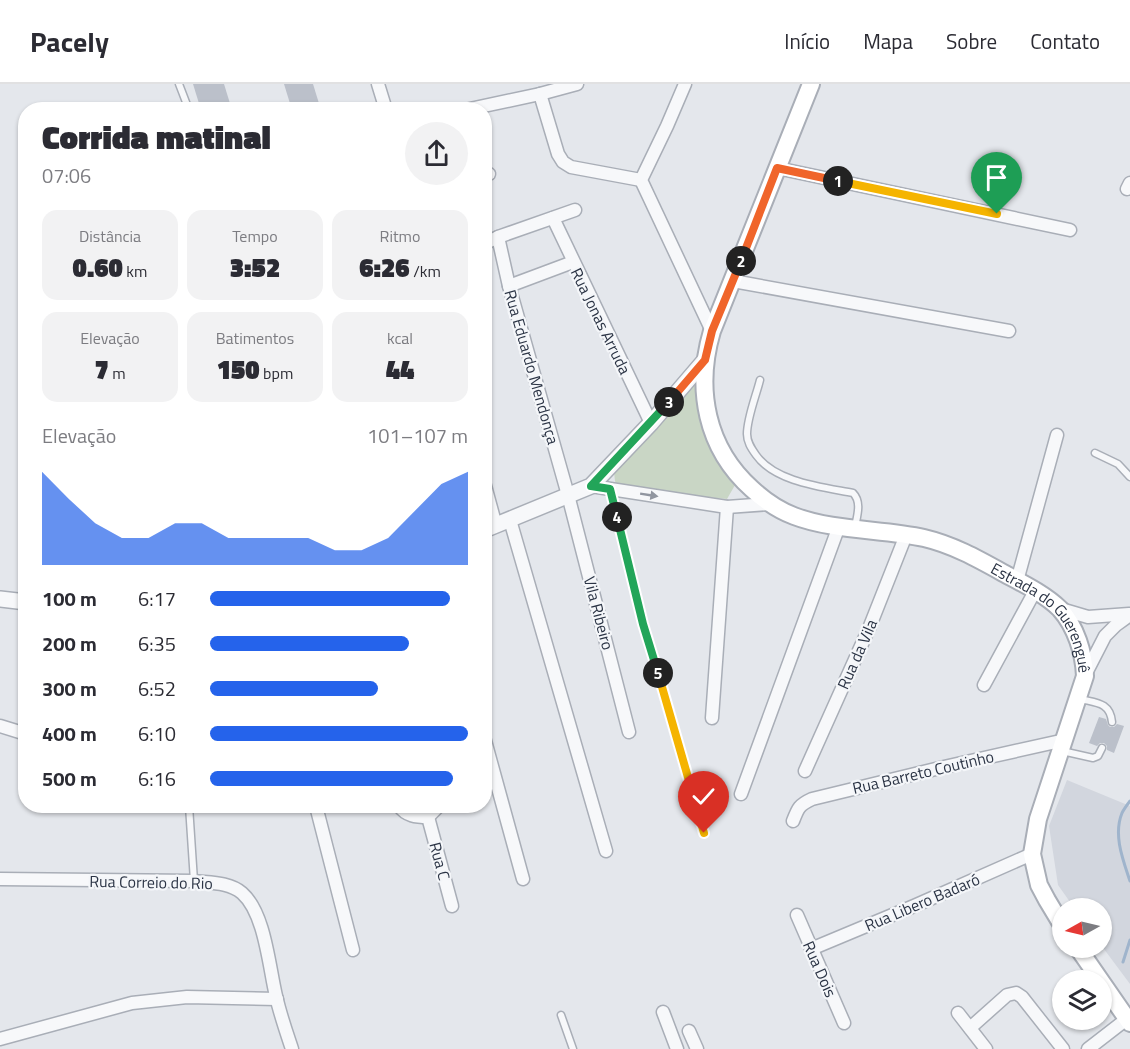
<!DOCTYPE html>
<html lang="pt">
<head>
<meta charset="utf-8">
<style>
	body { margin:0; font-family:"Titillium Web",sans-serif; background:#f2f2f3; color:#2b2b33; height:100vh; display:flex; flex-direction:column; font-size:22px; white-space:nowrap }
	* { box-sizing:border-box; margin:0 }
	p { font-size:20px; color:#7c7c81 }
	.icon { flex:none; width:33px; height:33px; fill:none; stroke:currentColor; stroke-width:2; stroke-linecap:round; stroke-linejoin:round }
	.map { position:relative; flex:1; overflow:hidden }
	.side { position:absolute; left:18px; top:18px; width:474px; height:711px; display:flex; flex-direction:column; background:#fff; border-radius:24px; box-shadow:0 2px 4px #0004 }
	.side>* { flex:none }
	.needle { width:39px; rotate:262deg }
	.controls { position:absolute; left:1052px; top:814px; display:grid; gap:12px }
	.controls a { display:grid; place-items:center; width:60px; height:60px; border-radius:50%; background:#fff; box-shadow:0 2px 4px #0004; font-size:30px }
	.pin { position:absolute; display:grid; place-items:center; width:51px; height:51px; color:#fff; margin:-62px -26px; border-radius:50% 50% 50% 0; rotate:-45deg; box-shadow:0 0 6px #0007 }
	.pin .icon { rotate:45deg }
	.km { position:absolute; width:30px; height:30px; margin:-15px; border-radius:50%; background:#222; color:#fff; font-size:16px; line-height:30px; text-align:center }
	.round { display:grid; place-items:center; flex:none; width:63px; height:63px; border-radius:32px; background:#f2f2f3 }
	.summary { display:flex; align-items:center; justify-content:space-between; height:102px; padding:0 24px }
	h1 { font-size:33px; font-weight:800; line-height:45px }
	.figures { display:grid; grid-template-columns:repeat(3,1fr); gap:9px; height:102px; padding:6px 24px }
	.figures div { display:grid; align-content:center; border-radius:15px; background:#f2f2f3; text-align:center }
	.figures b { font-size:26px; font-weight:800 }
	.figures small { font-size:16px; font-weight:400 }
	.figures p { font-size:16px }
	.chart { height:168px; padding:12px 24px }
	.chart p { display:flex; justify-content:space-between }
	.chart svg { width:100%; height:108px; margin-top:6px; fill:#2563eb; opacity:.7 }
	ul { padding:0 24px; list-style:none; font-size:20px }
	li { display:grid; grid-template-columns:96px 72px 1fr; align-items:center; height:45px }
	li i { height:15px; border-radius:8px; background:#2563eb }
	header { display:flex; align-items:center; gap:36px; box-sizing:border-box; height:84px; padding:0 30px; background:#fff; border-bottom:2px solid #e1e1e2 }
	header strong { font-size:28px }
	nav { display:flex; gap:33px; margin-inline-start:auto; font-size:21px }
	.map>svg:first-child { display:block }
	.built { fill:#d2d6de }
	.green { fill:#c9d6c5 }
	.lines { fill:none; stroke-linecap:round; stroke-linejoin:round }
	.stream { stroke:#9fb4cc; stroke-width:3 }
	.building { fill:#bbc0ca }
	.service-casing { stroke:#a9aeb7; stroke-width:9 }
	.minor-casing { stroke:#a9aeb7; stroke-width:15 }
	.tertiary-casing { stroke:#a9aeb7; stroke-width:18 }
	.secondary-casing { stroke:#a9aeb7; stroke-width:20 }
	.service { stroke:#f7f8fa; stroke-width:6 }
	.minor { stroke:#f7f8fa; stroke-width:12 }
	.tertiary { stroke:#f7f8fa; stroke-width:15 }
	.secondary { stroke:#fff; stroke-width:16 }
	.oneway { fill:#9196a0 }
	.split-1-casing { stroke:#fff; stroke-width:12 }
	.split-2-casing { stroke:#fff; stroke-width:12 }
	.split-3-casing { stroke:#fff; stroke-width:12 }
	.split-4-casing { stroke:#fff; stroke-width:12 }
	.split-5-casing { stroke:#fff; stroke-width:12 }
	.split-6-casing { stroke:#fff; stroke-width:12 }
	.split-1 { stroke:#f5b400; stroke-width:8 }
	.split-2 { stroke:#f0652b; stroke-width:8 }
	.split-3 { stroke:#f0652b; stroke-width:8 }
	.split-4 { stroke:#22a559; stroke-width:8 }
	.split-5 { stroke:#22a559; stroke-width:8 }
	.split-6 { stroke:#f5b400; stroke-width:8 }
	.labels { text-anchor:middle; stroke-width:4.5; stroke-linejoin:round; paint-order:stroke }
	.street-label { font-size:16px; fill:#2b3445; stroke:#f4f6f9 }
</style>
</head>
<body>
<header>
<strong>Pacely</strong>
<nav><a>Início</a><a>Mapa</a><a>Sobre</a><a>Contato</a></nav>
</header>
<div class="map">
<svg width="1130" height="965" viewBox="0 0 1130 965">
	<rect width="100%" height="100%" fill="#e4e7ec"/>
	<!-- built -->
	<polygon class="built" points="1067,696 1130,722 1130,900 1101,861 1101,825 1075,825 1058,801 1049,742"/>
	<!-- green -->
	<polygon class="green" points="701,286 700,298 739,394 727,415 618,405 615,397 614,388"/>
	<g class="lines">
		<!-- stream -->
		<g class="stream">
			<path d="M 1130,717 C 1127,721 1124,725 1122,729 C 1113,751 1123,776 1130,797"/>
			<polyline points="1123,878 1130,856"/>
		</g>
	</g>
	<!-- building -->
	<g class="building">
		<polygon points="193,0 224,0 232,26 201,26"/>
		<polygon points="284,0 313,0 321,26 292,26"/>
		<polygon points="1099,633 1106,635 1108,641 1110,643 1114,643 1117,640 1124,642 1114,669 1107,666 1107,662 1104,659 1100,659 1097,662 1089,659"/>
	</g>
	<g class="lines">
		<!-- service casing -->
		<g class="service-casing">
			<g id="service">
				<polyline points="179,0 189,26"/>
				<path d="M 760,296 C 756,312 747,334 747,350 C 747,358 751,364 756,371 C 775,398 822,403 853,409 C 862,418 857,432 855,443"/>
				<polyline points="1095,369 1118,380 1130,393"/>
				<polyline points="610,405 643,540 703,749"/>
				<path d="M 1080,615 C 1096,619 1110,618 1112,638"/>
				<polyline points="1062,667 1093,674 1098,672 1102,664"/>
				<polyline points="189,722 194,797"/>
				<polyline points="561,931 573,965"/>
			</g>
		</g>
		<!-- minor casing -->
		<g class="minor-casing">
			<g id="minor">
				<polyline points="378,0 386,26"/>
				<polyline points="685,0 667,42 641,96 712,247"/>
				<polyline points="540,10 558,70 563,78 571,83 641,96"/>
				<polyline points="465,26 540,10 577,0"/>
				<polyline points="777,84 1070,146"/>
				<polyline points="484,91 489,90"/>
				<polyline points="1127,105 1130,99"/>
				<polyline points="553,134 651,339"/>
				<polyline points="498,153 509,202 568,411 629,648"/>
				<polyline points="484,160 498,153 575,126"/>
				<polyline points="733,197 1009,247"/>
				<polyline points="509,202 573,178"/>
				<polyline points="484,398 496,442"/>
				<polyline points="591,402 727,423 769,420"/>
				<polyline points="510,436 606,767"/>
				<polyline points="1017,497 1057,351"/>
				<polyline points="1061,525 1088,533 1129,530"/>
				<polyline points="1085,591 1105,552 1116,541 1130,531"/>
				<polyline points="984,601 1035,507"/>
				<polyline points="712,634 727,423"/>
				<polyline points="0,642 26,650"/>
				<polyline points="484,653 523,795"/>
				<polyline points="805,687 870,542 906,451"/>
				<polyline points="741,710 839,442"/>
				<polyline points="316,722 353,866"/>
				<path d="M 399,722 C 406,732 416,733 428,733"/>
				<polyline points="428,733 452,822"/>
				<polyline points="428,733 439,722"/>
				<path d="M 793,737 C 798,724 799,721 812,715 L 944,683 L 1065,656"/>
				<path d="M 0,795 L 194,797 C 210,799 229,798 242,809 C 265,829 269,883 276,912 C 280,930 286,947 292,965"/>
				<polyline points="797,831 844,939"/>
				<polyline points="811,865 914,822 1032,770"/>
				<polyline points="663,928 677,965"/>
				<polyline points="958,929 986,965"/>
				<polyline points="970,944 1007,911 1016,909 1022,913 1063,965"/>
				<polyline points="689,947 697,965"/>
				<polyline points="0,955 132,919 187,913 277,915"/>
				<polyline points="1088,965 1128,934"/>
			</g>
		</g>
		<!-- tertiary casing -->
		<g class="tertiary-casing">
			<g id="tertiary">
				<polyline points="484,446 591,402 651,339 705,276"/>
				<polyline points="0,515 26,518"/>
			</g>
		</g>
		<!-- secondary casing -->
		<g class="secondary-casing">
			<g id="secondary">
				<path id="s1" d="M 811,0 L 712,247 C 695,305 706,364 752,405 C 765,417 778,426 794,432 C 833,447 883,445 924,454 C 954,461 980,476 1007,491 C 1024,500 1046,511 1060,525 C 1076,543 1084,569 1085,592 L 1038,735 L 1032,770 L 1039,801 L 1047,816 L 1062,841"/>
				<polyline points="1078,864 1130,939"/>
			</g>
		</g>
		<!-- service -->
		<use href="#service" class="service"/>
		<!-- minor -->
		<use href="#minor" class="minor"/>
		<!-- tertiary -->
		<use href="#tertiary" class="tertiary"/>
		<!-- secondary -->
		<use href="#secondary" class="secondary"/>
	</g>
	<!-- one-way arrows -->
	<defs><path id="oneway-solid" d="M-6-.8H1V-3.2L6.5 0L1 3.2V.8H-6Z" transform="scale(1.5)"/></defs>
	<use class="oneway" href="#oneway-solid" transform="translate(649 411) rotate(9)"/>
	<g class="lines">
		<!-- split-1 casing -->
		<g class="split-1-casing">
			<polyline id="split-1" points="838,97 997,130"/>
		</g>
		<!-- split-2 casing -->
		<g class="split-2-casing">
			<polyline id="split-2" points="741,177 777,84 838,97"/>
		</g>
		<!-- split-3 casing -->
		<g class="split-3-casing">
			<polyline id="split-3" points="669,318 705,276 712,247 741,177"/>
		</g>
		<!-- split-4 casing -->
		<g class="split-4-casing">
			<polyline id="split-4" points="617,433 610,405 591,402 669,318"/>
		</g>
		<!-- split-5 casing -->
		<g class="split-5-casing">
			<polyline id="split-5" points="617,433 643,540 658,589"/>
		</g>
		<!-- split-6 casing -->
		<g class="split-6-casing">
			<polyline id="split-6" points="658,589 704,749"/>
		</g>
		<!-- split-1 -->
		<use href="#split-1" class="split-1"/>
		<!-- split-2 -->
		<use href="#split-2" class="split-2"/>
		<!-- split-3 -->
		<use href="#split-3" class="split-3"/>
		<!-- split-4 -->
		<use href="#split-4" class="split-4"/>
		<!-- split-5 -->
		<use href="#split-5" class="split-5"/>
		<!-- split-6 -->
		<use href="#split-6" class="split-6"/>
	</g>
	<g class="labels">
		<!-- street labels -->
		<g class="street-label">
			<text transform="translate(601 237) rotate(64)" y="6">Rua Jonas Arruda</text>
			<text transform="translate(532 283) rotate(74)" y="6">Rua Eduardo Mendonça</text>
			<text transform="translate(599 529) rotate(75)" y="6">Vila Ribeiro</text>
			<text dy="6" stroke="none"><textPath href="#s1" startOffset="770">Estrada do Guerenguê</textPath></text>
			<text transform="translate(857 570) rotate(-66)" y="6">Rua da Vila</text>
			<text transform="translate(923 688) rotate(-13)" y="6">Rua Barreto Coutinho</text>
			<text transform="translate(440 777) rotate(75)" y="6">Rua C</text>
			<text transform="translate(151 798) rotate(1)" y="6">Rua Correio do Rio</text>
			<text transform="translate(922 818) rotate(-23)" y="6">Rua Libero Badaró</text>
			<text transform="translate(820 885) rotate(66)" y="6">Rua Dois</text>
		</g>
	</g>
</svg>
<div class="controls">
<a><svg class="needle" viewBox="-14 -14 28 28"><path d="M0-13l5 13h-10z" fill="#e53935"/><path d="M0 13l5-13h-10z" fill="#7c7c81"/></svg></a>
<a><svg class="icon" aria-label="layers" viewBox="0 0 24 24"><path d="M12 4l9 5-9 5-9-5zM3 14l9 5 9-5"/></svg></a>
</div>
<div class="pin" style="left:997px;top:130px;background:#1e9e55"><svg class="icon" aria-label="arrive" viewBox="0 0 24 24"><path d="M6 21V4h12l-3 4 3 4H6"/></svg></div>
<div class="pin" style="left:704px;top:749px;background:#d93025"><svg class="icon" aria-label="check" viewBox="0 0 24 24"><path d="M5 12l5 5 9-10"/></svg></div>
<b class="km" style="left:838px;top:97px">1</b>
<b class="km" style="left:741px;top:177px">2</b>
<b class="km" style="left:669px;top:318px">3</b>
<b class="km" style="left:617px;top:433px">4</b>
<b class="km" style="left:658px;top:589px">5</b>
<section class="side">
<div class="summary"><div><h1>Corrida matinal</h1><p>07:06</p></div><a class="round"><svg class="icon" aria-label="share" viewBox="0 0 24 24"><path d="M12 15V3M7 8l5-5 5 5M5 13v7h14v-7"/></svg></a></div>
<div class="figures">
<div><p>Distância</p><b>0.60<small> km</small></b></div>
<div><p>Tempo</p><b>3:52</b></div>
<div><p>Ritmo</p><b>6:26<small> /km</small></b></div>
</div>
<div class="figures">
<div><p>Elevação</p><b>7<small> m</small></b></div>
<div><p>Batimentos</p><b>150<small> bpm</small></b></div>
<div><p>kcal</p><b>44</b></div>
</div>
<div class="chart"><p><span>Elevação</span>101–107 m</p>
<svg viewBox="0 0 160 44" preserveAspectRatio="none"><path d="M0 44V6L10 17L20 27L30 33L40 33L50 27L60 27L70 33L80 33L90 33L100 33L110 38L120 38L130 33L140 22L150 11L160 6V44z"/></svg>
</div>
<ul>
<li><b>100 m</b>6:17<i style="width:93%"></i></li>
<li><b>200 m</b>6:35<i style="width:77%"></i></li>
<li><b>300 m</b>6:52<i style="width:65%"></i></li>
<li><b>400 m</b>6:10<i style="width:100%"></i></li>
<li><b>500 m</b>6:16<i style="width:94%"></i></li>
</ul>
</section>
</div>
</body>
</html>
